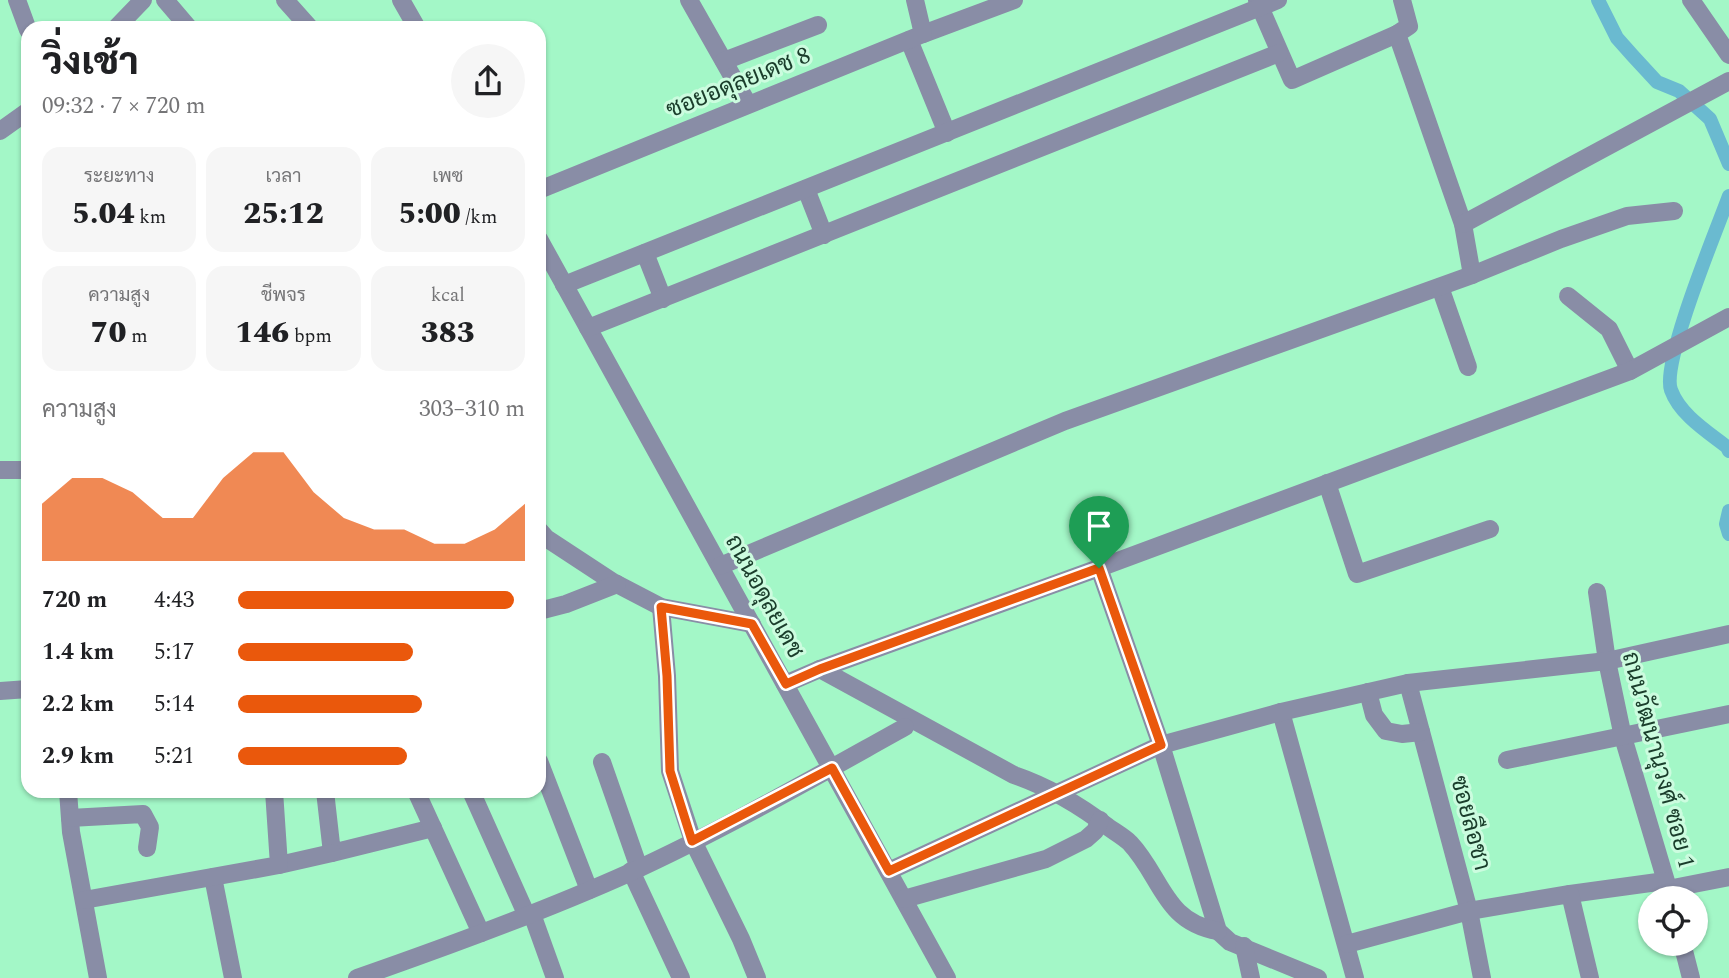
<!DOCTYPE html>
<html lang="th">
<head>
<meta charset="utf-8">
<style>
	body { margin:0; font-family:Spectral,Sarabun,serif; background:#f6f6f6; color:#202124; height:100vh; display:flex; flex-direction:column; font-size:26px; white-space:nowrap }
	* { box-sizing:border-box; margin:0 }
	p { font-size:23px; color:#757577 }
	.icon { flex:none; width:38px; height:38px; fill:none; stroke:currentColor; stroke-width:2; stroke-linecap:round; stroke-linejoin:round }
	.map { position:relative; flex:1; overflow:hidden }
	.sheet { position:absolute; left:21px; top:21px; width:525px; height:777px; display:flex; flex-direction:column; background:#fff; border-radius:21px; box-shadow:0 2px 5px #0004 }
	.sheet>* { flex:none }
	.fabs { position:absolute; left:1638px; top:886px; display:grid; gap:14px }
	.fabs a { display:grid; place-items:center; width:70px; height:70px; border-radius:50%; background:#fff; box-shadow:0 2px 5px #0004; font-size:35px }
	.pin { position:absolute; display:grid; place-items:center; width:60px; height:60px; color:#fff; margin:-72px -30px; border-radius:50% 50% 50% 0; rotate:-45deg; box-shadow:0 0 7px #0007 }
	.pin .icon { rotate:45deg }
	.round { display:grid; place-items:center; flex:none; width:74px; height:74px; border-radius:37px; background:#f6f6f6 }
	.head { display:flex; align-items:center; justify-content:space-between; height:119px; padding:0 21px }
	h1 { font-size:38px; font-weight:800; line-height:52px }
	.stats { display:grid; grid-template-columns:repeat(3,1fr); gap:10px; height:119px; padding:7px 21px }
	.stats div { display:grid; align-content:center; border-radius:18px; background:#f6f6f6; text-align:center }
	.stats b { font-size:30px; font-weight:800 }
	.stats small { font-size:19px; font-weight:400 }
	.stats p { font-size:19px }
	.chart { height:196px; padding:14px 21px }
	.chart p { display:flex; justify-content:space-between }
	.chart svg { width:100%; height:126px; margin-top:7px; fill:#ea580c; opacity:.7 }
	ul { padding:0 21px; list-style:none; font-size:23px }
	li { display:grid; grid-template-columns:112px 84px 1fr; align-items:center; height:52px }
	li i { height:18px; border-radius:9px; background:#ea580c }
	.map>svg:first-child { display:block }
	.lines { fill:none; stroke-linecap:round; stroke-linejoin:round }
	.canal { stroke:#6abad0; stroke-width:14 }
	.minor { stroke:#898da6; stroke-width:18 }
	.route-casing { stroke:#fff; stroke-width:14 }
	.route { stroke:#ea580c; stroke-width:9 }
	.labels { text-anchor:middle; stroke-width:6; stroke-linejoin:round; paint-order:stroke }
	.street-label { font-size:24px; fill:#1a3d2b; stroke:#ccfcdf }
</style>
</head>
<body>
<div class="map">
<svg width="1729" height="978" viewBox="0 0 1729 978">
	<rect width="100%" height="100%" fill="#a3f7c7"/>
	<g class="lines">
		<!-- canal -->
		<g class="canal">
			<polyline points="1598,0 1617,38 1633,56 1657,82 1679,91 1710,119 1729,164"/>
			<path d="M 1729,196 C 1717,229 1661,363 1671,390 C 1680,415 1708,432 1727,447 L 1729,451"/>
			<polyline points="1729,511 1726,524 1729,534"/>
		</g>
		<!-- minor -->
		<g class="minor">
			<polyline points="17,0 28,30"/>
			<polyline points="165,0 189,28"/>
			<polyline points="285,0 310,28"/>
			<polyline points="401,0 417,28"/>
			<polyline points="689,0 748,104"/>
			<polyline points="1257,0 1292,80 1397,34"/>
			<polyline points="1402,0 1409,26 1397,34 1463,224 1472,275"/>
			<polyline points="1691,0 1729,55"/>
			<polyline points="116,28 143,0"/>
			<polyline points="923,34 1014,0"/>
			<polyline points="909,40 947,133"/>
			<polyline points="724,61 818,25"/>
			<polyline points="0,131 28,111"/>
			<polyline points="806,189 824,235"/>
			<polyline points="539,190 923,34 915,0"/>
			<polyline points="1463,224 1729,81"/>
			<polyline points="539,239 947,978"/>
			<polyline points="645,253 663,299"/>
			<polyline points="564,285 1278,0"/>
			<polyline points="1440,287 1468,367"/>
			<polyline points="1568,296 1609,329 1630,371"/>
			<polyline points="588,328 1279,53"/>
			<polyline points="0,470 28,470"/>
			<polyline points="1327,483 1357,574 1490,529"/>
			<polyline points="539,530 546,538 613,582 661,607 752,624"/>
			<polyline points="720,566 1065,421 1472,275 1561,239 1627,216 1674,211"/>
			<polyline points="1099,568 1161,745 1218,931 1230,942 1318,978"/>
			<polyline points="1597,592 1607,661 1623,737 1671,898"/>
			<polyline points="661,607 667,676 670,771 693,841 741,939 757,978"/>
			<polyline points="539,611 566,604 617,584"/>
			<path d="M 820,669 L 1014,775 C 1049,787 1078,804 1108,827 C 1115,832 1124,837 1130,843 C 1162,877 1164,922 1218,931"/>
			<polyline points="1408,683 1469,911 1482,978"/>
			<polyline points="785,684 820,669 1099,568 1630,371 1729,317"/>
			<polyline points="0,691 28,689"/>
			<polyline points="1368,692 1374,715 1386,731 1402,734 1421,732"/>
			<polyline points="1281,712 1355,978"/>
			<polyline points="1507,760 1729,714"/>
			<polyline points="539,761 589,890"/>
			<polyline points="602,762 639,868"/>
			<polyline points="68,791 71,832 98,978"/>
			<polyline points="325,791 332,853 433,828"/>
			<polyline points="416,791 481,933"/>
			<polyline points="471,791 527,916"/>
			<polyline points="70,818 143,814 150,827 147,848"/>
			<polyline points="279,865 332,853"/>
			<polyline points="631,871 681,978"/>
			<polyline points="889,871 1161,745 1281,712 1408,683 1607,661 1729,634"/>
			<polyline points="213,877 233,978"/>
			<polyline points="1668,889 1729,877"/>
			<polyline points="1570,894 1665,881"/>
			<polyline points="904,899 1046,859 1086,839 1095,831 1100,820"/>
			<polyline points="84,900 279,865 274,791"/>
			<polyline points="532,914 555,978"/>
			<polyline points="1682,943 1691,978"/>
			<polyline points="1347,944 1469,911 1570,894 1590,978"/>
			<polyline points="1244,946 1251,978"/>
			<path d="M 357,978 C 449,946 540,913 629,873 C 723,830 815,777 905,727"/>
		</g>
	</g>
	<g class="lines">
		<!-- route casing -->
		<g class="route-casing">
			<polygon id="route" points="1099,568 1161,745 889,871 832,768 692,841 670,771 667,676 661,607 752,624 786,684 820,669"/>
		</g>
		<!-- route -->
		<use href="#route" class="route"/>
	</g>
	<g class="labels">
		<!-- street labels -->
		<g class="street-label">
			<text transform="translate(738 82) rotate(-22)" y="8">ซอยอดุลยเดช 8</text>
			<text transform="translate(765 596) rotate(61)" y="8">ถนนอดุลยเดช</text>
			<text transform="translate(1659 760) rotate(75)" y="8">ถนนวัฒนานุวงศ์ ซอย 1</text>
			<text transform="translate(1471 823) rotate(75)" y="8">ซอยลือชา</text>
		</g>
	</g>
</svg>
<div class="fabs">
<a><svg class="icon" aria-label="locate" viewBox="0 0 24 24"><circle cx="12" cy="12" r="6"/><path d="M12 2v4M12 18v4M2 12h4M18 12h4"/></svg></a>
</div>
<div class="pin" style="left:1099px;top:568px;background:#1e9e55"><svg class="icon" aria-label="arrive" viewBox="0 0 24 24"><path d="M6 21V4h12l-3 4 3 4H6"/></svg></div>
<section class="sheet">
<div class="head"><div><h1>วิ่งเช้า</h1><p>09:32 · 7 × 720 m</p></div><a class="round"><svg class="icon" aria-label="share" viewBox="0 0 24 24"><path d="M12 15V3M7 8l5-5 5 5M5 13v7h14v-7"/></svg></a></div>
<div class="stats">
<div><p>ระยะทาง</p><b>5.04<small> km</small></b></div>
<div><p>เวลา</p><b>25:12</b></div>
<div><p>เพซ</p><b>5:00<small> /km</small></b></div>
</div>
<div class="stats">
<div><p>ความสูง</p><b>70<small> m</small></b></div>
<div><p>ชีพจร</p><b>146<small> bpm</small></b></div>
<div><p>kcal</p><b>383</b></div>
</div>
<div class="chart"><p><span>ความสูง</span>303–310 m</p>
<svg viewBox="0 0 160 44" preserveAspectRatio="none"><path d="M0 44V24L10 15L20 15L30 20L40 29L50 29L60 15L70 6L80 6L90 20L100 29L110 33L120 33L130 38L140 38L150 33L160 24V44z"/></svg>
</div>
<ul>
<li><b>720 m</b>4:43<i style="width:96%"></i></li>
<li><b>1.4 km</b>5:17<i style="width:61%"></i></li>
<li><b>2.2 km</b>5:14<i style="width:64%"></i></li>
<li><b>2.9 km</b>5:21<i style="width:59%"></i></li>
</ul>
</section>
</div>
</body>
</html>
